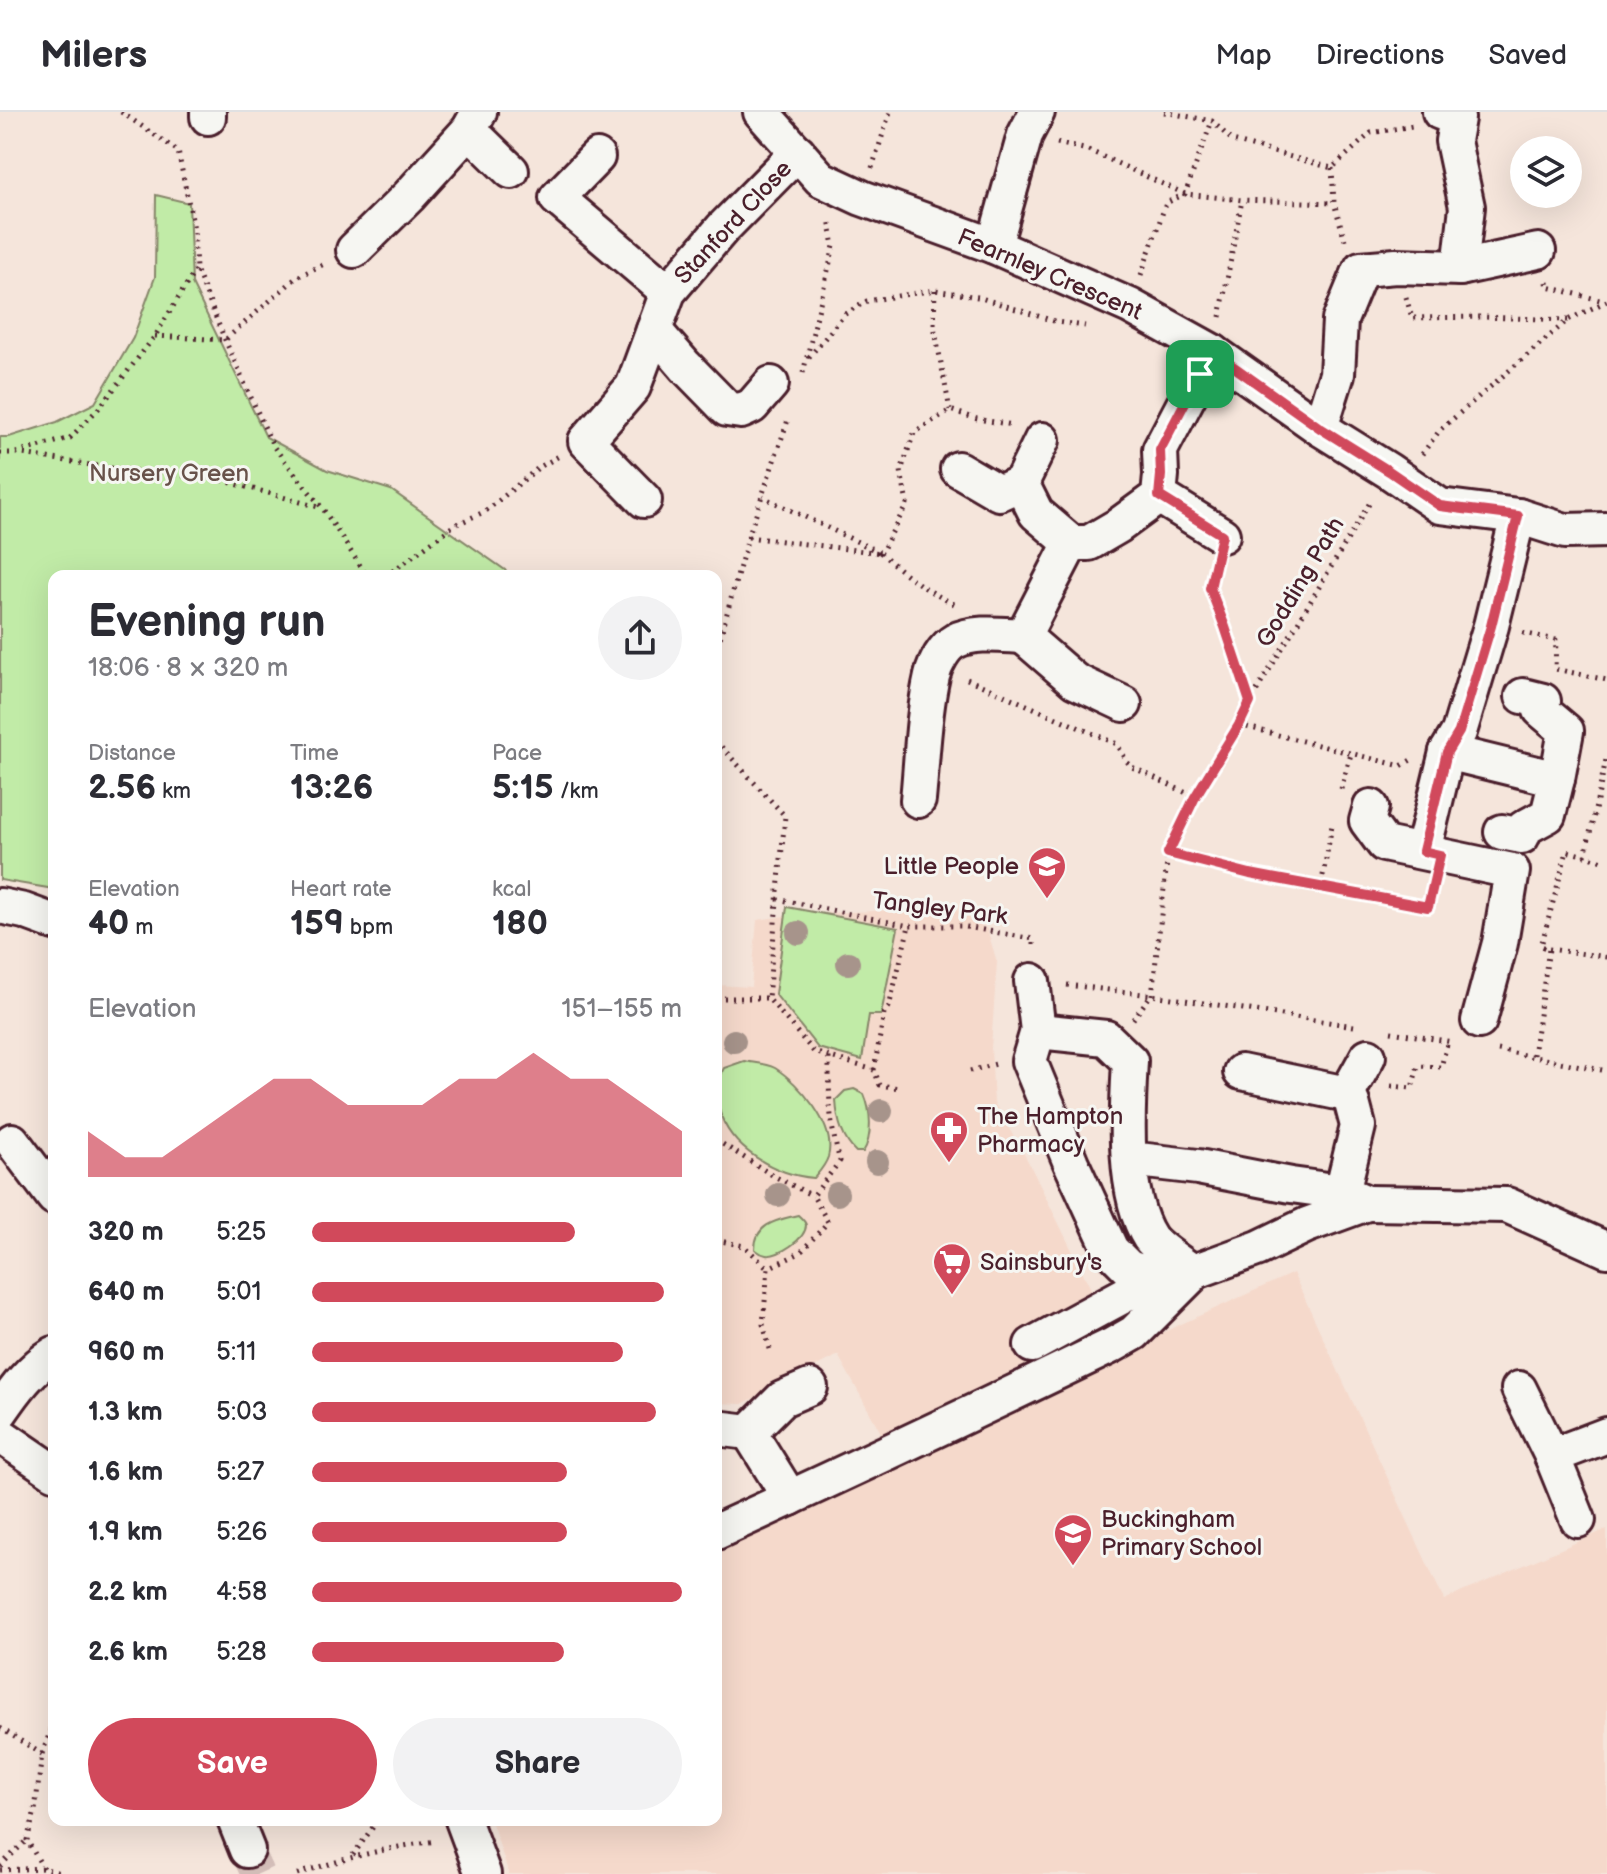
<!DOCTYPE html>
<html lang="en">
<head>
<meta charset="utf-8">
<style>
	body { margin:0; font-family:"Balsamiq Sans",sans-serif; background:#f2f2f3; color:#2b2b33; height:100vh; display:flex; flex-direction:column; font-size:30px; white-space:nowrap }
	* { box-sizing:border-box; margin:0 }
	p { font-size:26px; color:#7c7c81 }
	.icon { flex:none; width:44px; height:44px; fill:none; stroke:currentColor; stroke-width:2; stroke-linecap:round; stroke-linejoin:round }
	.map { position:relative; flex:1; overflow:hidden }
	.panel { position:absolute; left:48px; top:458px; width:674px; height:1256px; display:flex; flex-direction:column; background:#fff; border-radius:16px; box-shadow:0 8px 32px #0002 }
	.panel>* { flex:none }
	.fabs { position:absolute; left:1510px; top:24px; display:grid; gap:16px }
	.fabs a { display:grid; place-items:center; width:72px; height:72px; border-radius:50%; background:#fff; box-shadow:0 8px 32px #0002; font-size:40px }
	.pin { position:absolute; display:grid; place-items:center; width:68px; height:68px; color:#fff; margin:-34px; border-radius:16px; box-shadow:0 4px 12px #0006 }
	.round { display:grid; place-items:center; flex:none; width:84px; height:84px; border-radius:42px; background:#f2f2f3 }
	.summary { display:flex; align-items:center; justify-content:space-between; height:136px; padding:0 40px }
	h1 { font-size:44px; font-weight:800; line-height:60px }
	.stats { display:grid; grid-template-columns:repeat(3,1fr); gap:12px; height:136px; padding:8px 40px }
	.stats div { display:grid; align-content:center }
	.stats b { font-size:34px; font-weight:800 }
	.stats small { font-size:22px; font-weight:400 }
	.stats p { font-size:22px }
	.chart { height:224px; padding:16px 40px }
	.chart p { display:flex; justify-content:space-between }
	.chart svg { width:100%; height:144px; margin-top:8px; fill:#d1495b; opacity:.7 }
	.button { display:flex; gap:16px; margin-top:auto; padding:16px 40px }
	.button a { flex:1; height:92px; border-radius:48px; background:#d1495b; color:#fff; font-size:32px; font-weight:800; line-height:92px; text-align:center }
	.button a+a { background:#f2f2f3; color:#2b2b33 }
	ul { padding:0 40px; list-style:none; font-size:26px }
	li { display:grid; grid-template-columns:128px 96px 1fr; align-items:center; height:60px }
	li i { height:20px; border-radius:10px; background:#d1495b }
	header { display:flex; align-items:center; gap:48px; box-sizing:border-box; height:112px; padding:0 40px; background:#fff; border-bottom:2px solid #e1e1e2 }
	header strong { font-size:38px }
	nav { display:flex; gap:44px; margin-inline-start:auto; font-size:28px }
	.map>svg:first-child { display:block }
	.built { fill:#f5d9cb }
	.green { fill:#c1eba7; stroke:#868569; stroke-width:2 }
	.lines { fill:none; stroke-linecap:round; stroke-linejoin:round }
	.minor-tunnel { stroke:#d3bdb8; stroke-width:34; stroke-dasharray:34 17; stroke-linecap:butt }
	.minor-casing { stroke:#4a1f2b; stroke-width:40 }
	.path { stroke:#4a1f2b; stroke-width:5; stroke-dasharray:2 6; stroke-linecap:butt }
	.minor { stroke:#f6f6f2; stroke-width:34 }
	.tree { fill:#a7948b }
	.route-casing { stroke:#fff; stroke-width:16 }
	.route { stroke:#d1495b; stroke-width:10 }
	.labels { text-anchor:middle; stroke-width:6; stroke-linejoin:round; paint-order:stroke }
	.street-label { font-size:24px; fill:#4a1f2b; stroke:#f6f6f2 }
	.park-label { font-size:24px; fill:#68524a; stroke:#f6f6f2 }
	.poi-label { font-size:24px; fill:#4a1f2b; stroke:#f6f6f2; text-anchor:start }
</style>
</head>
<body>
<header>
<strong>Milers</strong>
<nav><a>Map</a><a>Directions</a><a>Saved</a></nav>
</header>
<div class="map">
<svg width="1607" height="1762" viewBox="0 0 1607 1762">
	<rect width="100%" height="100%" fill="#f5e5db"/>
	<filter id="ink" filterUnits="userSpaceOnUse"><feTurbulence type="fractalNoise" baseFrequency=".0125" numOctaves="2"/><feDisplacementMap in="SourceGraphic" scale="16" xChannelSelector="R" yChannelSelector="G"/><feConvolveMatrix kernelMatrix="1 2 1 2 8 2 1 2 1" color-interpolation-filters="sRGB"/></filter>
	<g filter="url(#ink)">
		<!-- built -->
		<polygon class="built" points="954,796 987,817 997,850 991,936 994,991 1028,1049 1091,1177 1113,1233 1118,1241 1293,1161 1444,1488 1607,1417 1607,1762 509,1762 491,1708 716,1708 716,1435 886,1330 838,1243 742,1292 716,1291 716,873 751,875 757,808 798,802"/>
		<!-- green -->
		<g class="green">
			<polygon points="156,83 189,91 192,172 266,325 327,358 391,378 505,458 509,464 54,464 54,777 0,768 0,325 9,325 57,310 95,291 133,226 155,165"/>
			<polygon points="787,795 898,816 881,903 869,903 862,948 818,936 775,882"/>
			<path d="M 744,949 C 754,951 766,951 775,956 C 799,971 837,1014 828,1045 C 825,1054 820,1059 814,1066 C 776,1063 729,1037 719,997 C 717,990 714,981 716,973 C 717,967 722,961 724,956 Z"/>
			<path d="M 854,977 L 864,982 C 871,998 873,1025 863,1040 L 856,1040 C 842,1027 837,1007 836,988 L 845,979 Z"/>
			<path d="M 798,1103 C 801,1106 805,1109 806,1113 C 806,1127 778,1145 766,1143 C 760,1142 760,1141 755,1137 C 755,1111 778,1108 798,1103 Z"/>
		</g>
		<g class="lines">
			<!-- minor-tunnel -->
			<polyline class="minor-tunnel" points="247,1738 258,1762"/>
			<!-- minor casing -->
			<g class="minor-casing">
				<g id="minor">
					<polyline points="208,0 208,5"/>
					<polyline points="761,0 821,67 862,86 994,134 1130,194 1213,240 1320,316 1389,359 1440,394 1518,404 1565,419 1607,418"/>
					<polyline points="1440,0 1457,6 1453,29 1467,95 1460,156"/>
					<polyline points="469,18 511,59"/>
					<polyline points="597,45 557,86 668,180"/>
					<polyline points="994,134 1025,23 1037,0"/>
					<polyline points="354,138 409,84 469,18 479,0"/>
					<polyline points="654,218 685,254 727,297 741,299 752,294 771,272"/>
					<polyline points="1320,316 1337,262 1340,208 1361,157 1396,154 1460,156 1538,139"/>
					<polyline points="1042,328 1021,371 1036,401 1071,431"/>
					<polyline points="958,357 999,381 1021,371"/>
					<polyline points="1159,384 1222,423"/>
					<polyline points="644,388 586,329 633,275 668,180 722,117 798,40"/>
					<polyline points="1523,584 1543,589 1541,598 1566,619 1557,667"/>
					<polyline points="1124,592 1075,569 1023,524 1071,431 1089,431 1118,414 1159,384 1161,363 1160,338 1200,262 1213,240"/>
					<polyline points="1447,640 1557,667 1548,703 1524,716 1522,724 1502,720"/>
					<path d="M 918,688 C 922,648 923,603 932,564 C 935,552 944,535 955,529 C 975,519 1001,523 1023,524"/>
					<polyline points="1371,695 1367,709 1384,732 1512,759 1500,831 1479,909"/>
					<polyline points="1423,739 1447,640 1459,620 1491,514 1518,404"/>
					<polyline points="0,794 24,799 54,810"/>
					<polyline points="1032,869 1038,919"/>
					<polyline points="1241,960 1347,982 1352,991 1358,1014 1342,1080"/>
					<polyline points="1347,982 1368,944"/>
					<polyline points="12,1029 54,1085"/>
					<polyline points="1367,1091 1507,1093 1607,1138"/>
					<polyline points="1032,1233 1156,1166"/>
					<polyline points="1519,1277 1552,1344"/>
					<path d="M 0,1300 C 15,1278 31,1256 54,1242"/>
					<polyline points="716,1316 749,1320"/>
					<polyline points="749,1320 790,1386"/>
					<polyline points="749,1320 782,1287 810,1275"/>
					<polyline points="0,1323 54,1360"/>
					<polyline points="1578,1408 1552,1344 1607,1323"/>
					<path d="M 716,1420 C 849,1359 981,1297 1113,1233 L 1134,1221 L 1194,1161 C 1183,1153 1157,1136 1150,1126 C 1122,1082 1127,1000 1130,949 L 1106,926 L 1038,919 L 1029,949 L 1071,1051 L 1111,1138 L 1129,1156 L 1169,1169 L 1259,1136 L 1307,1113 L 1367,1091 L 1342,1080 L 1291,1073 L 1198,1055 L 1130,1047"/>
					<polyline points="235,1708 247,1738"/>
					<polyline points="463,1708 483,1762"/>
				</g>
			</g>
			<!-- path -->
			<g class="path">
				<polyline points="121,0 178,39 194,117 196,157 225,228 273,334 323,397 367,464"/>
				<polyline points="1164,0 1212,9 1233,29 1332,56 1371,21 1412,14"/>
				<polyline points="1057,31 1088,38 1185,82 1242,88 1334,91"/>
				<polyline points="872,56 890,0"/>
				<polyline points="1332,56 1334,91 1345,128"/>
				<polyline points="1141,163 1166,91 1185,82 1212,9"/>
				<polyline points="1547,170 1548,175 1604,189"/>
				<polyline points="935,178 934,214 950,298"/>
				<polyline points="1406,185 1412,206 1483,205 1568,208"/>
				<polyline points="1220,205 1242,88"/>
				<polyline points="155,224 225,228 297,165 324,152"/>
				<polyline points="809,245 845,202 867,189 935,178 978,185 1057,210 1085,214"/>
				<polyline points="803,261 834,134 829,107"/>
				<polyline points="0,341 16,341 70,326 100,295 155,224 196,157"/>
				<polyline points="16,341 110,356 221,368 322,396"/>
				<polyline points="1422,342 1440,318 1568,208 1607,189"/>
				<polyline points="748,425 881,441 763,385"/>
				<polyline points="1215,455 1210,476 1225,515 1250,589"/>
				<polyline points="386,464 453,414 486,399 538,356 559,344"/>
				<path d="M 954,492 C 925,478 905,463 881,441 L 907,392 L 901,359 L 914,321 L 950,298 L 977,307 L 1013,313"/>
				<polyline points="1523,521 1556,528 1555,557 1607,568"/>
				<polyline points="716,541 748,425 788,308"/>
				<polyline points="967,567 1117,632 1130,654 1195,685"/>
				<polyline points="1239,613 1401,654 1411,648"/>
				<polyline points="716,629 785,704 768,886"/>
				<polyline points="1341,677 1351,642"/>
				<polyline points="1168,741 1250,762 1321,775 1332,713"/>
				<polyline points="1585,744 1607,643"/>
				<polyline points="1321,775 1428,795 1432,775"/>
				<polyline points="777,787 909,814 961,814 1033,827 1033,838"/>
				<polyline points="1549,837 1607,845"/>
				<polyline points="1067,873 1152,883 1354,914"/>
				<polyline points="1152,883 1168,741 1195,685 1239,613 1250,590 1372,387"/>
				<polyline points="716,886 768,886 814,940 874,958 880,973 899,976"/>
				<polyline points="1133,907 1151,883"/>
				<polyline points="1391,920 1453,930"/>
				<polyline points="1498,938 1607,959"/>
				<polyline points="1533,943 1549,837 1541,834 1567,739 1607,750"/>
				<polyline points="874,958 884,901 889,895 909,814"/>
				<polyline points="970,959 996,952"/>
				<polyline points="1391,974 1412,976 1418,954 1441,955 1448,929"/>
				<polyline points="716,1028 772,1063 813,1084"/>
				<polyline points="716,1128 744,1134 768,1156"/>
				<path d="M 770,1237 L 763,1212 L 768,1156 L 800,1141 L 828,1110 L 813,1084 L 840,1049 C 829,1012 829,982 829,944"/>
				<polyline points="0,1616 42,1642"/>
				<polyline points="353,1743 378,1708"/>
				<polyline points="0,1754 27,1728"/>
				<polyline points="43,1756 27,1728 35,1699 42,1642 54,1609"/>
				<polyline points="0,1758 43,1756 63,1762"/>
				<path d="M 297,1762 C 342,1747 389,1735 436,1729"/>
			</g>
			<!-- minor -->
			<use href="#minor" class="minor"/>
		</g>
		<!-- trees -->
		<g class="tree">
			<circle cx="798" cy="821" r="12"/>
			<circle cx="848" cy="851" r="12"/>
			<circle cx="734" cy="929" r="12"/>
			<circle cx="881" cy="999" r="12"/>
			<circle cx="877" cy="1050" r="12"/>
			<circle cx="837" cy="1082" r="12"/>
			<circle cx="778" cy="1083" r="12"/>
		</g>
	</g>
	<g class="lines" filter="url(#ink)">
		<!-- route casing -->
		<g class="route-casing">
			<polygon id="route" points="1213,240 1320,316 1389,359 1440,394 1518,404 1491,514 1459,620 1447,640 1423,739 1440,743 1428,795 1250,762 1168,741 1195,685 1239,613 1250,590 1225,515 1210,476 1222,423 1159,384 1161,363 1160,338 1200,262"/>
		</g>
		<!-- route -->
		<use href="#route" class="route"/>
	</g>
	<!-- icons -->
	<defs>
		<g id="school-pin" transform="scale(2)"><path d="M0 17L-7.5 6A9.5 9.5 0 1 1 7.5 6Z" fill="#d1495b" stroke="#f6f6f2"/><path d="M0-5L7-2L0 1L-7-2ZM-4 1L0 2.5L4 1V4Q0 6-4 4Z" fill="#fff"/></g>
		<g id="pharmacy-pin" transform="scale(2)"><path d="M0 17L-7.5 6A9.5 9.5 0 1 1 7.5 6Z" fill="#d1495b" stroke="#f6f6f2"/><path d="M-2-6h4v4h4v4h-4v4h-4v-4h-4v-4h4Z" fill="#fff"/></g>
		<g id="supermarket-pin" transform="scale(2)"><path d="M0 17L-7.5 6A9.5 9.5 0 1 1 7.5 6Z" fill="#d1495b" stroke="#f6f6f2"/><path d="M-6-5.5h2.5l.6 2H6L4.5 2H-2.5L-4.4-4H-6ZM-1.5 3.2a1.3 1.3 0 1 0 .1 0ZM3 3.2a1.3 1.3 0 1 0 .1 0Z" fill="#fff"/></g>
	</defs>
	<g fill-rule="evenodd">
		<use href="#school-pin" x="1047" y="754"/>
		<use href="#pharmacy-pin" x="949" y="1018"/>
		<use href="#supermarket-pin" x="952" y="1150"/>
		<use href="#school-pin" x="1073" y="1421"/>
	</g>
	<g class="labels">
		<!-- street labels -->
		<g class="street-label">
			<text transform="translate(733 110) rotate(-47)" y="8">Stanford Close</text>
			<text transform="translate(1050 162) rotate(23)" y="8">Fearnley Crescent</text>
			<text transform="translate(1300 470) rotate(-59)" y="8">Godding Path</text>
			<text transform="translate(940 796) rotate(7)" y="8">Tangley Park</text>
		</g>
		<!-- park labels -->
		<g class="park-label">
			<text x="169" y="369">Nursery Green</text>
		</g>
		<!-- poi labels -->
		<g class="poi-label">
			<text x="1019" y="762" text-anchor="end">Little People</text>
			<text x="977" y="1012">The Hampton<tspan x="977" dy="28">Pharmacy</tspan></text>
			<text x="980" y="1158">Sainsbury's</text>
			<text x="1101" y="1415">Buckingham<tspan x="1101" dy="28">Primary School</tspan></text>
		</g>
	</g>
</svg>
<div class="fabs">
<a><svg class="icon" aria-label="layers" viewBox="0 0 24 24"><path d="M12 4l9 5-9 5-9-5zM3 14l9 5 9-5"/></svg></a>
</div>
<div class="pin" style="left:1200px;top:262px;background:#1e9e55"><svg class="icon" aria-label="arrive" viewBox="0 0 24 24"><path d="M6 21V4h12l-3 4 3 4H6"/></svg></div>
<section class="panel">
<div class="summary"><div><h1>Evening run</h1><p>18:06 · 8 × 320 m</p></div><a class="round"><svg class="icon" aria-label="share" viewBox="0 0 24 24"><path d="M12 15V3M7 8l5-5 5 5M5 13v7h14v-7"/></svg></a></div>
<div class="stats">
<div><p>Distance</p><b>2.56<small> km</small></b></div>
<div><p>Time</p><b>13:26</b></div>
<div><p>Pace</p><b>5:15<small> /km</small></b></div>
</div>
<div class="stats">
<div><p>Elevation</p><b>40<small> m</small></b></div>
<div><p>Heart rate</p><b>159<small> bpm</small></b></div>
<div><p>kcal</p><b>180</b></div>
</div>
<div class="chart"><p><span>Elevation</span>151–155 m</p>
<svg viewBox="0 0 160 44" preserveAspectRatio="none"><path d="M0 44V30L10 38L20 38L30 30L40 22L50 14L60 14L70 22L80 22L90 22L100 14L110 14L120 6L130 14L140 14L150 22L160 30V44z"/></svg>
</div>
<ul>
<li><b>320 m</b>5:25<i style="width:71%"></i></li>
<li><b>640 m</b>5:01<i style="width:95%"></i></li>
<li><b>960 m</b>5:11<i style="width:84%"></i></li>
<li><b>1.3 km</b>5:03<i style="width:93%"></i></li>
<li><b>1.6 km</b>5:27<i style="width:69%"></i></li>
<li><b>1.9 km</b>5:26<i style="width:69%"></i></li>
<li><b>2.2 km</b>4:58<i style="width:100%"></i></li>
<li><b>2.6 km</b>5:28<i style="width:68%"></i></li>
</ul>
<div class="button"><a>Save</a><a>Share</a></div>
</section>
</div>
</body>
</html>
